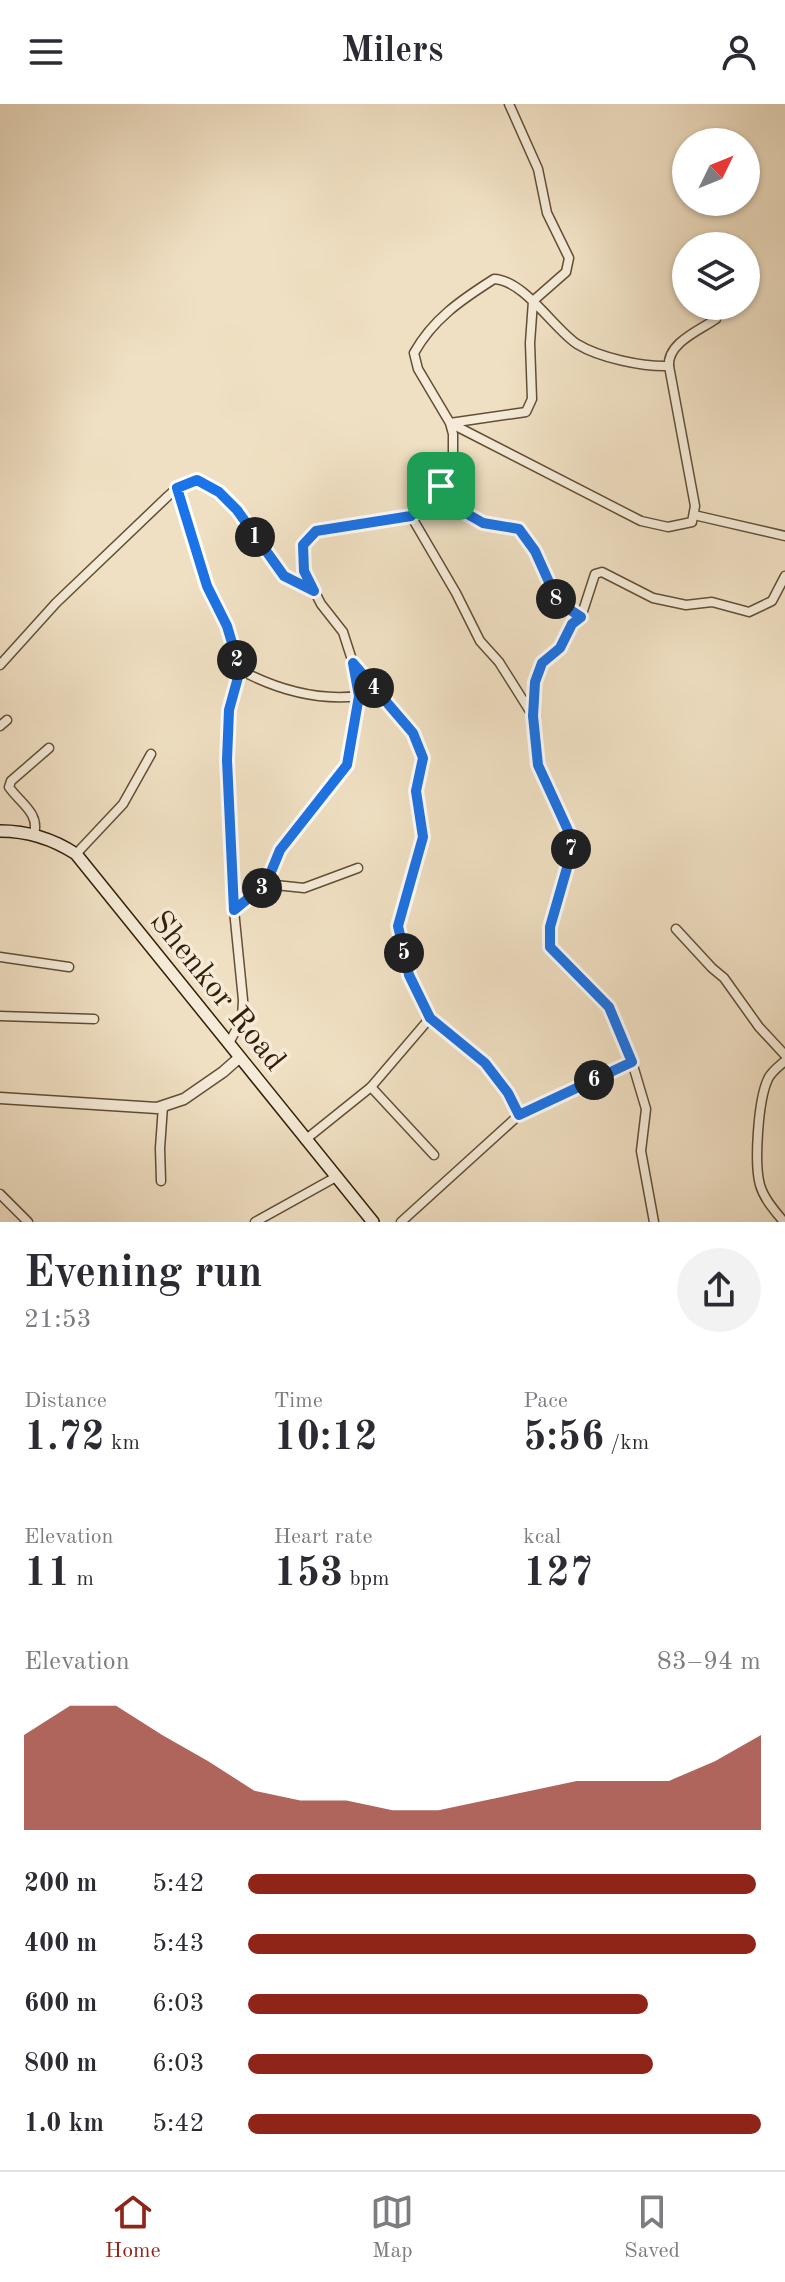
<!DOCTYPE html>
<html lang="en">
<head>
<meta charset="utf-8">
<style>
	body { margin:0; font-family:"Old Standard TT",serif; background:#f2f2f3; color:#2b2b33; height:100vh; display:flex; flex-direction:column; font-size:30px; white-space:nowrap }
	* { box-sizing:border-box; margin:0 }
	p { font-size:26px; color:#7c7c81 }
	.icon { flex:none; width:44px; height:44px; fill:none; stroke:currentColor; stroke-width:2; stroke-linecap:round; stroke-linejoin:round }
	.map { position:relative; height:1118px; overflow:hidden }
	.side { display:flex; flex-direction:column; background:#fff; flex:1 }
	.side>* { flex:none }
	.needle { width:52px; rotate:47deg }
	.tools { position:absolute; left:672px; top:24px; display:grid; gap:16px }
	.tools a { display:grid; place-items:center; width:88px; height:88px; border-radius:50%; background:#fff; box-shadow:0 2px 6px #0004; font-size:40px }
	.pin { position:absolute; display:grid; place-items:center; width:68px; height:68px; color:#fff; margin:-34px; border-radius:16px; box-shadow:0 4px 12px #0006 }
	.km { position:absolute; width:40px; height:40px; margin:-20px; border-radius:50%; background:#222; color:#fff; font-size:22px; line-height:40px; text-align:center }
	.round { display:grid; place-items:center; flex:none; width:84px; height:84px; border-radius:42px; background:#f2f2f3 }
	.overview { display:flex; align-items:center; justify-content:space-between; height:136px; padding:0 24px }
	h1 { font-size:44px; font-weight:800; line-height:60px }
	.stats { display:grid; grid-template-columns:repeat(3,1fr); gap:12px; height:136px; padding:8px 24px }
	.stats div { display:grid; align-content:center }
	.stats b { font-size:40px; font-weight:800 }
	.stats small { font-size:22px; font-weight:400 }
	.stats p { font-size:22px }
	.chart { height:224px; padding:16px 24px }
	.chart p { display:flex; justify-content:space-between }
	.chart svg { width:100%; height:144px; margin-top:8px; fill:#8f2418; opacity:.7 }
	ul { padding:0 24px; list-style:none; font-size:26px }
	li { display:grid; grid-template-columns:128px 96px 1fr; align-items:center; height:60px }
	li i { height:20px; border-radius:10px; background:#8f2418 }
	header { display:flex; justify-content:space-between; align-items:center; height:104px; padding:0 24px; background:#fff; font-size:36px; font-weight:800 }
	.dock { display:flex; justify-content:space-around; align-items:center; height:112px; border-top:2px solid #e1e1e2; background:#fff; font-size:22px; color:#7c7c81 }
	.dock a { display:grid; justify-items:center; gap:4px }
	.dock .current { color:#8f2418 }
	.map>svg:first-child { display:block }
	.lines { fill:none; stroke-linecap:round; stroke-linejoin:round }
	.minor-casing { stroke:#624f35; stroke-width:11 }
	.tertiary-casing { stroke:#624f35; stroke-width:13 }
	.secondary-casing { stroke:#331f06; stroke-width:14 }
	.minor { stroke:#f5ebd8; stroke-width:8 }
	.tertiary { stroke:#f5ebd8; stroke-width:10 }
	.secondary { stroke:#f5ebd8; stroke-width:11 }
	.route-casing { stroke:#fff; stroke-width:16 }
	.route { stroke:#1a73e8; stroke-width:10 }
	.labels { text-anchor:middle; stroke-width:7; stroke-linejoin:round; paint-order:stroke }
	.street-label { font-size:32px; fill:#331f06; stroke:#f5ebd8 }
</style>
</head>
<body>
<header><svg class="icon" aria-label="menu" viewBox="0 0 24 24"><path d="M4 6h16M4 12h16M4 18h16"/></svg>Milers<svg class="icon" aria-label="person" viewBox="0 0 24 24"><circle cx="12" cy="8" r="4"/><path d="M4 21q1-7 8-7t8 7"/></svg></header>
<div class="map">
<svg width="785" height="1118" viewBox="0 0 785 1118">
	<rect width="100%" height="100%" fill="#f0e0c3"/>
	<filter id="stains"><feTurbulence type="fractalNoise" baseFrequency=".0025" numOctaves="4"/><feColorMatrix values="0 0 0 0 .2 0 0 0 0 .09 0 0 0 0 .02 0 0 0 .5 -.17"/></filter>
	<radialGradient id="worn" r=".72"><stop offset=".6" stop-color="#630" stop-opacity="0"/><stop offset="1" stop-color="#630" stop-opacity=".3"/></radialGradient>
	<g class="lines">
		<!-- minor casing -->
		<g class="minor-casing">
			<g id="minor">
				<path d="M 669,262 C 667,239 700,226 716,215"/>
				<polyline points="441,382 464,408 483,419 519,425 535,447 558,498 581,513"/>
				<polyline points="177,384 207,482 227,522 240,566"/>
				<polyline points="694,411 785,432"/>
				<polyline points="411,412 456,489 480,537 499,558 533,612 538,661 572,735 571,750 550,823 550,843 609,903 632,958 646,1005 641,1047 654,1118"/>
				<polyline points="353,559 413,629 423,654 416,687 423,733 398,822 409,871 430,914 485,959 508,989 519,1011"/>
				<polyline points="0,561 56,499 168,392 177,384 197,376 219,388 237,406 284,472 312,486"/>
				<polyline points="533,611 535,578 542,559 560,544 572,520 581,513 595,470 602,468 653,494 686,501 712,498 749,508 772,497 785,472"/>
				<polyline points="0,622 7,616"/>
				<path d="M 34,730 C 40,709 20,699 9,683 L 11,677 L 49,644"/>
				<polyline points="76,750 123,700 151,650"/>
				<polyline points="266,780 304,784 358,764"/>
				<polyline points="234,806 266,780 280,746 347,661 359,592"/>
				<polyline points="676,825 712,864 724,874 759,923 785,951"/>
				<polyline points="0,853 69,863"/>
				<polyline points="0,912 94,915"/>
				<path d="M 229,939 L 242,915 L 243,896 L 234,806 L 227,656 L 229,606 L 240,566 C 276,585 318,597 359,592 L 353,559 L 343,528 L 321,500 L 304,467 L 303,441 L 316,427 L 411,412 L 441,382 L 453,374 L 453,330 L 450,319 L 418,265 L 414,249 C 433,215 461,196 494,175 C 524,176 554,225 577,240 C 600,254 643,263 669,262 L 695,402 L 692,418 L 668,423 L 641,417 L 450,319 L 526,308 L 532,295 L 530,239 L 533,197 L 566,168 L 569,154 L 547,109 L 538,65 L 509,0"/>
				<polyline points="371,983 434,1051"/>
				<polyline points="305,1036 371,983 430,914"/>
				<polyline points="161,1077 160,1044 163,1002"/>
				<polyline points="0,1090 28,1118"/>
				<polyline points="255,1118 336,1073"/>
				<polyline points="401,1118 519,1011 632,958"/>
				<path d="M 784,1118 C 775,1107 764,1095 760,1081 C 754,1060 758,996 768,975 C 771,968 779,962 785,957"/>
			</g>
		</g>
		<!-- tertiary casing -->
		<g class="tertiary-casing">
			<polyline id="tertiary" points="0,994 157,1004 184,995 223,968 240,953"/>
		</g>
		<!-- secondary casing -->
		<g class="secondary-casing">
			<path id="secondary" d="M 0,727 C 28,727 53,735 76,750 L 373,1118"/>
		</g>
		<!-- minor -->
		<use href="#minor" class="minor"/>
		<!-- tertiary -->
		<use href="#tertiary" class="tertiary"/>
		<!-- secondary -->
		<use href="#secondary" class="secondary"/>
	</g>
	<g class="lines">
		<!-- route casing -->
		<g class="route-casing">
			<polygon id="route" points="197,376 219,388 237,406 284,472 314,487 304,467 303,441 316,427 411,412 441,382 464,408 483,419 519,425 535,447 558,498 581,513 572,520 560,544 542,559 535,578 533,612 538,661 572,735 571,750 550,823 550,843 609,903 632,958 519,1011 508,989 485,959 430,914 409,871 398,822 423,733 416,687 423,654 413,629 353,559 359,592 347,661 280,746 266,780 234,806 227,656 229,606 240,566 227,522 207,482 177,384"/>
		</g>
		<!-- route -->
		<use href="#route" class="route"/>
	</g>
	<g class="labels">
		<!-- street labels -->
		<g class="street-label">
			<text transform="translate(219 886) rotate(51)" y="11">Shenkor Road</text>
		</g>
	</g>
	<rect width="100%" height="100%" filter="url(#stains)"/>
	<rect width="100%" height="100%" fill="url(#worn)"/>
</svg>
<div class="tools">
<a><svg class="needle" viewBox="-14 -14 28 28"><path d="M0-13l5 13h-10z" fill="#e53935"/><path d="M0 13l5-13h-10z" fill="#7c7c81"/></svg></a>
<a><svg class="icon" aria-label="layers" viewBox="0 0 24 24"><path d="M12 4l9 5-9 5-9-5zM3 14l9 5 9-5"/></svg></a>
</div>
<div class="pin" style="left:441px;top:382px;background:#1e9e55"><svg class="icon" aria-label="arrive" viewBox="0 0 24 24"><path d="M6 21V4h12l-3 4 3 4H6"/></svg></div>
<b class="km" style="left:255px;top:433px">1</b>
<b class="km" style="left:237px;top:556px">2</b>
<b class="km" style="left:262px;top:784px">3</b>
<b class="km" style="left:374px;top:584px">4</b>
<b class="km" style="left:404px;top:849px">5</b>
<b class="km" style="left:594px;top:976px">6</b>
<b class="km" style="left:571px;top:745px">7</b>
<b class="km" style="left:556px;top:495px">8</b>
</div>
<section class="side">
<div class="overview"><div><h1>Evening run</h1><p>21:53</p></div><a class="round"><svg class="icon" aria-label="share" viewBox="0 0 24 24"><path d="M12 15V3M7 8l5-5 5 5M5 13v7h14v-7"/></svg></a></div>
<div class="stats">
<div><p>Distance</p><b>1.72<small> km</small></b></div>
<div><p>Time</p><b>10:12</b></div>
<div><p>Pace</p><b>5:56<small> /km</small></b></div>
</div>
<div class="stats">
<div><p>Elevation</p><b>11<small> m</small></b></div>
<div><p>Heart rate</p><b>153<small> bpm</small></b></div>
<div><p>kcal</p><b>127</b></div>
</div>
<div class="chart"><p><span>Elevation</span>83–94 m</p>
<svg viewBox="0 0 160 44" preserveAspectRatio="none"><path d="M0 44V15L10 6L20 6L30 15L40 23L50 32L60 35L70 35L80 38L90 38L100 35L110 32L120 29L130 29L140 29L150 23L160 15V44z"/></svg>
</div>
<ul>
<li><b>200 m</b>5:42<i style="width:99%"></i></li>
<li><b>400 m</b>5:43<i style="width:99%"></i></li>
<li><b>600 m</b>6:03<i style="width:78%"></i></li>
<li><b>800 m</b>6:03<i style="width:79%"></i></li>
<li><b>1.0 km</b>5:42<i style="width:100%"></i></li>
</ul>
</section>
<nav class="dock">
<a class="current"><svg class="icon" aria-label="home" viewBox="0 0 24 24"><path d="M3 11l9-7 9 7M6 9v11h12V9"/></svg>Home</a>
<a><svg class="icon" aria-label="map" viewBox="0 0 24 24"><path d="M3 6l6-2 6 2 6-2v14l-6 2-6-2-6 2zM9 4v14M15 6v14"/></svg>Map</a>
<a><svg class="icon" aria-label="saved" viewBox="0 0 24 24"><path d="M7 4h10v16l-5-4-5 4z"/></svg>Saved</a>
</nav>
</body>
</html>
